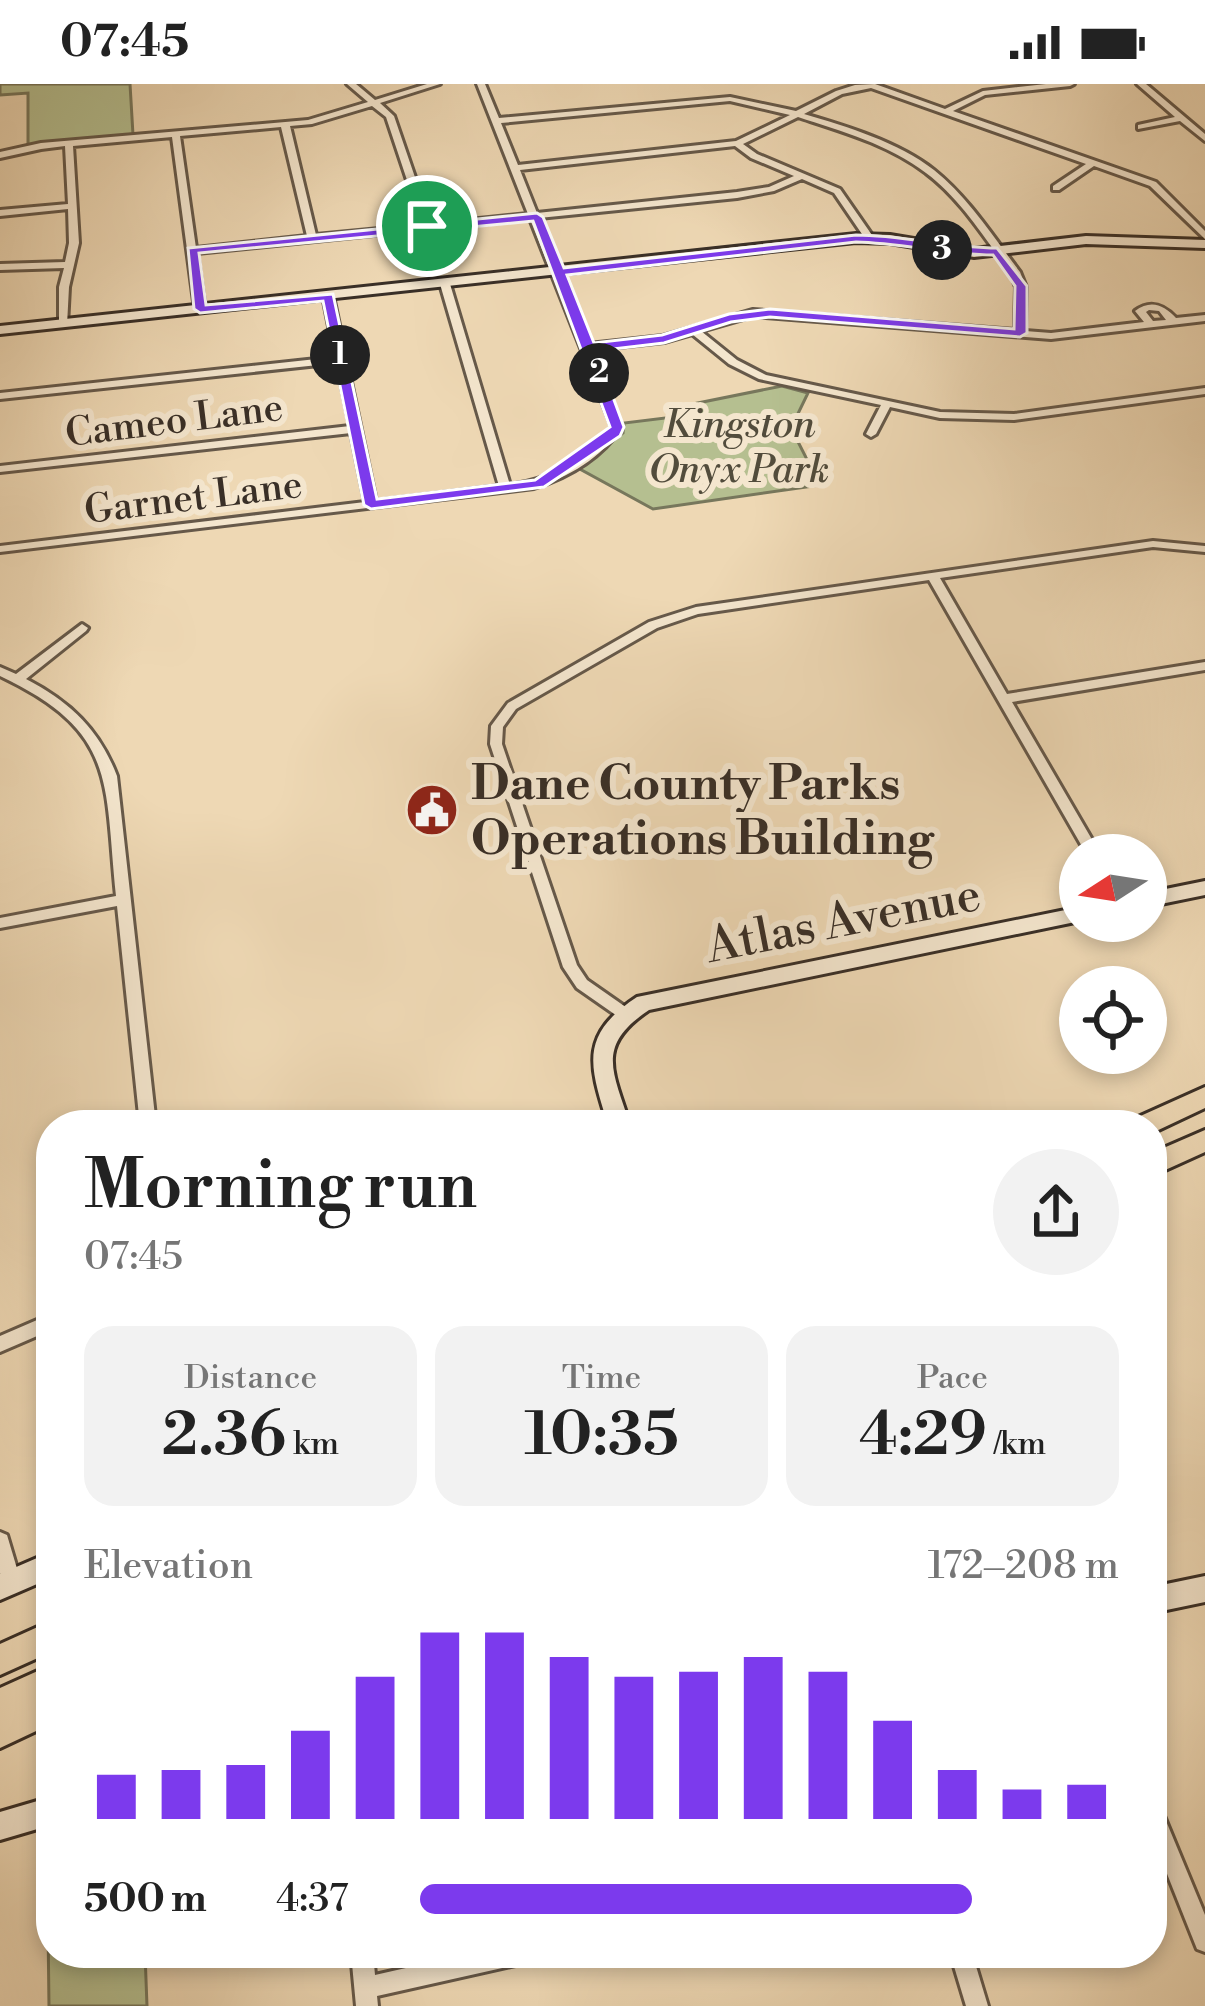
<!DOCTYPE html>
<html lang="en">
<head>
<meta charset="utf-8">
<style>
	body { margin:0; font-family:"Libre Bodoni",serif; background:#f2f2f2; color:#222; height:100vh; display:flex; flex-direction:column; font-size:45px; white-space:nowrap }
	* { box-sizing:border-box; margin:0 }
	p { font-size:39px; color:#767676 }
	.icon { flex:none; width:66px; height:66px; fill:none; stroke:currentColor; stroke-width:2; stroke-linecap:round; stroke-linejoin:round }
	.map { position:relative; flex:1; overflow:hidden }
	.drawer { position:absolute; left:36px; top:1026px; width:1131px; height:858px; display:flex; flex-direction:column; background:#fff; border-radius:48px; box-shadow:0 6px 18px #0003 }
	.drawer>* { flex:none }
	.needle { width:78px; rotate:258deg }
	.tools { position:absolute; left:1059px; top:750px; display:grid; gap:24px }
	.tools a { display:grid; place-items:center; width:108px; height:108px; border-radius:50%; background:#fff; box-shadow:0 6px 18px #0003; font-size:60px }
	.pin { position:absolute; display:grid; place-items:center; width:102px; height:102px; color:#fff; margin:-51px; border:6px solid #fff; border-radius:50%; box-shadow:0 3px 12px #0007 }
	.km { position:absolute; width:60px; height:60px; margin:-30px; border-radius:50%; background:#222; color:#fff; font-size:33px; line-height:60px; text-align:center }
	.round { display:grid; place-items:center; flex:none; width:126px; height:126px; border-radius:63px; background:#f2f2f2 }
	.head { display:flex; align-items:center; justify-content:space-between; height:204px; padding:0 48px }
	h1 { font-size:66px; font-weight:600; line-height:90px }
	.stats { display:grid; grid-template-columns:repeat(3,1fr); gap:18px; height:204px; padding:12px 48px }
	.stats div { display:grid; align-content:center; border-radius:30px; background:#f2f2f2; text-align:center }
	.stats b { font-size:60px; font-weight:600 }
	.stats small { font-size:33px; font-weight:400 }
	.stats p { font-size:33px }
	.chart { height:336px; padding:24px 48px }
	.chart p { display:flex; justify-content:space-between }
	.chart svg { width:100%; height:216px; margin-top:12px; stroke:#7c3aed; stroke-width:6 }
	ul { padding:0 48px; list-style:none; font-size:39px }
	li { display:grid; grid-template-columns:192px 144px 1fr; align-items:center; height:90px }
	li i { height:30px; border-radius:15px; background:#7c3aed }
	.status { display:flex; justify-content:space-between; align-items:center; height:84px; padding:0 60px; background:#fff; direction:ltr }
	.status svg { height:33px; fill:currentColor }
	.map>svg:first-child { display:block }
	.green { fill:#b5bf90; stroke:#77775c; stroke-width:3 }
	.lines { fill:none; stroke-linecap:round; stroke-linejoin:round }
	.street-casing { stroke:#66594a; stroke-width:6 }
	.secondary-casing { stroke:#392f27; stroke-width:6 }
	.primary-casing { stroke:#392f27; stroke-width:6 }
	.street { fill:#f4e6ce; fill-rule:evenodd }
	.secondary { fill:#f4e6ce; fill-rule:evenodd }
	.primary { fill:#eed8b4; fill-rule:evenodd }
	.route { fill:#7c3aed; stroke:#fff; stroke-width:3; fill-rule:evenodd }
	.labels { text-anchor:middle; stroke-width:12; stroke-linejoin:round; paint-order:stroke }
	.far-street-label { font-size:39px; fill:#392f27; stroke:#f4e6ce }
	.far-park-label { font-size:39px; font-style:italic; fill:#524c3c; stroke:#f4e6ce }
	.poi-label { font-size:48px; font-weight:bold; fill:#392f27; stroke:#f4e6ce; text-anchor:start }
	.street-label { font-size:48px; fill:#392f27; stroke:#f4e6ce }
</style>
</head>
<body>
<div class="status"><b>07:45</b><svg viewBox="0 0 49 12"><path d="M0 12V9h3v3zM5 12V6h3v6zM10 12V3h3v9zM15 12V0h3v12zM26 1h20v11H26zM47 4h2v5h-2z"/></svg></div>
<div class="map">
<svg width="1205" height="1922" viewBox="0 0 1205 1922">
	<rect width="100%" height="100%" fill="#eed8b4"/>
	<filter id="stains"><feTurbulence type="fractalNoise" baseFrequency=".00167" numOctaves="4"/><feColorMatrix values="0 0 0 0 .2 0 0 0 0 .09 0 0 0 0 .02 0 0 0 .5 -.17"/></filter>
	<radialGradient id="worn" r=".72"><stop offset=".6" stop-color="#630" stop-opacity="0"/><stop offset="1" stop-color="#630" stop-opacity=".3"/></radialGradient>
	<!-- green -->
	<g class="green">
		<polygon points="0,0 130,0 133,51 28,61 28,9 0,11"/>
		<polygon points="782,302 808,309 791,344 820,401 653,425 578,384 623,349 624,339 690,331 688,321"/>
		<polygon points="48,1842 51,1869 145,1869 147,1922 49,1922"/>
	</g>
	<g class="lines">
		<!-- street casing -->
		<g class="street-casing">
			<g id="street">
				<path d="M 347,0 L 356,0 L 375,16 L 427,0 L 440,0 L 380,19 L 394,32 L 431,140 L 528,130 L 477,0 L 485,0 L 499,34 L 730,13 L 796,27 L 836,7 L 855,1 L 875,0 L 945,25 L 983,7 L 1046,0 L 1074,0 L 1070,2 L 985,11 L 953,27 L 1156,98 L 1205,147 L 1205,155 L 1150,102 L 1094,82 L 1059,106 L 1053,106 L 1053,102 L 1086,80 L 871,4 L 842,10 L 804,30 C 848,43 898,58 934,86 C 968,113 994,154 1020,188 L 1026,203 L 1025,247 L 1051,249 L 1144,238 L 1135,227 C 1151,215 1164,221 1176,234 L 1205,231 L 1205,237 L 1051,255 L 753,232 L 701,247 L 737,276 L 766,291 L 940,328 L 1014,330 L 1205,304 L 1205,310 L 1014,336 L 940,334 L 890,323 L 876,350 L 871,353 L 866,350 L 881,321 L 759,295 L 729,280 L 692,250 L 664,258 L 591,266 L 622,343 C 601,374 569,393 534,404 L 0,468 L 0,462 L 365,418 L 351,349 L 0,388 L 0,382 L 350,342 L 337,279 L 0,315 L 0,309 L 335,273 L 323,212 L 328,209 L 333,212 L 376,417 L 499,402 L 440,200 L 442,198 L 450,200 L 510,401 C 549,396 588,375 612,343 L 530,135 L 197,169 L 205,225 L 200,228 L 195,225 L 172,53 L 73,62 L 79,159 L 69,203 L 67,241 L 59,239 L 59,203 L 64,184 L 0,186 L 0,180 L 65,178 L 69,159 L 68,125 L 0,132 L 0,126 L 68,120 L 65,62 L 41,65 L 0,74 L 0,68 L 41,59 L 308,36 L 368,18 ZM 730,17 L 790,31 L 736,57 L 518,81 L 501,39 ZM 372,22 L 386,33 L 422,141 L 316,151 L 290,42 L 312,40 ZM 798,33 C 841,47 890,61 926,89 C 960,114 985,155 1010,188 L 1016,203 L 1015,246 L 753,226 L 663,252 L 589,260 L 539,134 L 737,114 L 774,107 L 802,95 L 834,109 L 866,156 L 872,156 L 874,154 L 840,105 L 757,70 L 743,60 ZM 281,43 L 307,152 L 196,164 L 180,52 ZM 735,62 L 751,74 L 794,92 L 769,103 L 737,108 L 537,129 L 520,86 ZM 1149,226 L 1159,227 L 1166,236 L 1153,237 L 1146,228 Z"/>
				<polygon points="1137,0 1146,0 1205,50 1205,57 1180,37 1138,45 1138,41 1175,33"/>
				<polygon points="1153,457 1205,462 1205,468 1153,463 940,494 1007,610 1205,578 1205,586 1012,618 1101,771 1087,771 929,496 698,530 657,544 516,625 503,643 502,660 577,881 587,896 630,926 632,930 630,934 620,934 577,904 563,883 490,660 491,642 508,619 649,538 696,523"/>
				<path d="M 82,540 L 88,544 L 86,547 L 26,595 C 70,618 99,645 117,692 L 156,1041 L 140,1041 L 117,822 L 0,844 L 0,834 L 116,812 C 104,697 118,648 0,592 L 0,583 L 16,590 Z"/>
				<polygon points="51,1230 51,1246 0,1268 0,1252"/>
				<polygon points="0,1448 7,1451 21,1498 19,1505 12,1507 5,1505 0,1489"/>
				<polygon points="1152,1717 1159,1720 1205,1831 1205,1868 1197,1865 1152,1752"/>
				<polygon points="351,1869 373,1869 375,1891 472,1869 531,1869 528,1877 520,1880 377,1912 378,1922 356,1922"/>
				<polygon points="950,1869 972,1869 988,1922 966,1922"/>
			</g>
		</g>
		<!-- secondary casing -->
		<g class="secondary-casing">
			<g id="secondary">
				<polygon points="856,150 890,151 974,165 1086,152 1205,156 1205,164 1086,160 974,173 890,159 856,158 0,250 0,242"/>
				<polygon points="1205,797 1205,811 1146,823 1146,809"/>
				<path d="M 1080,823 L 1080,837 L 649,926 C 595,962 613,987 630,1041 L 608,1041 C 590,982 578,952 637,913 Z"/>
				<polygon points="51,1468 51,1494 0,1516 0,1490"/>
				<polygon points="1205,1492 1205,1518 1152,1529 1152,1503"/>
				<polygon points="51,1713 51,1741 0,1756 0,1728"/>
			</g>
		</g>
		<!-- primary casing -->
		<g class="primary-casing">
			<g id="primary">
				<polygon points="1205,1003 1205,1024 1152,1049 1152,1041 1133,1041 1136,1034"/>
				<polygon points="1205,1046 1205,1068 1152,1092 1152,1069"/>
				<polygon points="51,1537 51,1568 0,1591 0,1560"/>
				<polygon points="51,1581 51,1640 0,1664 0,1604"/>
			</g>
		</g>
		<!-- street -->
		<use href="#street" class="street"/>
		<!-- secondary -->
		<use href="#secondary" class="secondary"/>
		<!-- primary -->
		<use href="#primary" class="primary"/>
	</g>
	<!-- route -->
	<path class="route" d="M 537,129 L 543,133 L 564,184 L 856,151 C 904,151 949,164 997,164 L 1027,202 L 1027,249 L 1020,253 L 770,233 L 731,238 L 664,259 L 596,267 L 624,343 L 620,352 L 544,403 L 371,425 L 364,421 L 323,217 L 200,229 L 194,225 L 188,164 ZM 533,137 L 610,343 L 535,396 L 377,415 L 333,210 L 206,221 L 199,169 ZM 856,158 C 903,159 946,171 993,171 L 1015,202 L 1014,245 L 770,225 L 729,230 L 662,251 L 594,259 L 567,191 Z"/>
	<!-- icons -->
	<defs>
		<g id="civic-disc" transform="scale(2.7)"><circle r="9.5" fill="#8f2418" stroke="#f4e6ce"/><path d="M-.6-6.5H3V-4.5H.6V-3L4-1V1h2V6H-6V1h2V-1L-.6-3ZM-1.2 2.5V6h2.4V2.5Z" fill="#fff"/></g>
	</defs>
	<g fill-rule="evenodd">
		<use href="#civic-disc" x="432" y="726"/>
	</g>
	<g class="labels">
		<!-- far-street labels -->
		<g class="far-street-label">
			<text transform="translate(174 335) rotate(-7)" y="14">Cameo Lane</text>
			<text transform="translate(193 412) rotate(-7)" y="14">Garnet Lane</text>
		</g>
		<!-- far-park labels -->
		<g class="far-park-label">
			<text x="739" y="353">Kingston<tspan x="739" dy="45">Onyx Park</tspan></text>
		</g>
		<!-- poi labels -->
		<g class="poi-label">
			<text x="471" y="715">Dane County Parks<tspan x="471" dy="55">Operations Building</tspan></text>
		</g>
		<!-- street labels -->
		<g class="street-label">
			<text transform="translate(843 835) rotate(-11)" y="17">Atlas Avenue</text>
		</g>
	</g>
	<rect width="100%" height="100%" filter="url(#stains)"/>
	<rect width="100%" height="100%" fill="url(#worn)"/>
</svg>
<div class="tools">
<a><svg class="needle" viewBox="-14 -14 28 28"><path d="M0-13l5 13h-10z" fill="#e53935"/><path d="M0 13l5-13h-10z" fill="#767676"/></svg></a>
<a><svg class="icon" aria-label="locate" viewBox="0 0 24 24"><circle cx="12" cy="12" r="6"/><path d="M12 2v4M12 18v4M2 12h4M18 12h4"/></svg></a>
</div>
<div class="pin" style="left:427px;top:142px;background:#1e9e55"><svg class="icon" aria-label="arrive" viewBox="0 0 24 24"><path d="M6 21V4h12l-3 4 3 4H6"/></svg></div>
<b class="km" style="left:340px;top:271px">1</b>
<b class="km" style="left:599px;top:289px">2</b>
<b class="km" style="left:942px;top:166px">3</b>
<section class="drawer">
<div class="head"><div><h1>Morning run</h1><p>07:45</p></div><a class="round"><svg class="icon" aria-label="share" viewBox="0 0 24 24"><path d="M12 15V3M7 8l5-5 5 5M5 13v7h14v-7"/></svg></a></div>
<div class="stats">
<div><p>Distance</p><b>2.36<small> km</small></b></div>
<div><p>Time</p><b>10:35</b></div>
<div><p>Pace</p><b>4:29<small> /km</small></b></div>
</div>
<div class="chart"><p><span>Elevation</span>172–208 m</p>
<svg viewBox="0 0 160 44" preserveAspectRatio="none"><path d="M5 44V35M15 44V34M25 44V33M35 44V26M45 44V15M55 44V6M65 44V6M75 44V11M85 44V15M95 44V14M105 44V11M115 44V14M125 44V24M135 44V34M145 44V38M155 44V37"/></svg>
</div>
<ul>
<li><b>500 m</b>4:37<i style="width:79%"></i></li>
</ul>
</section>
</div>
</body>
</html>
